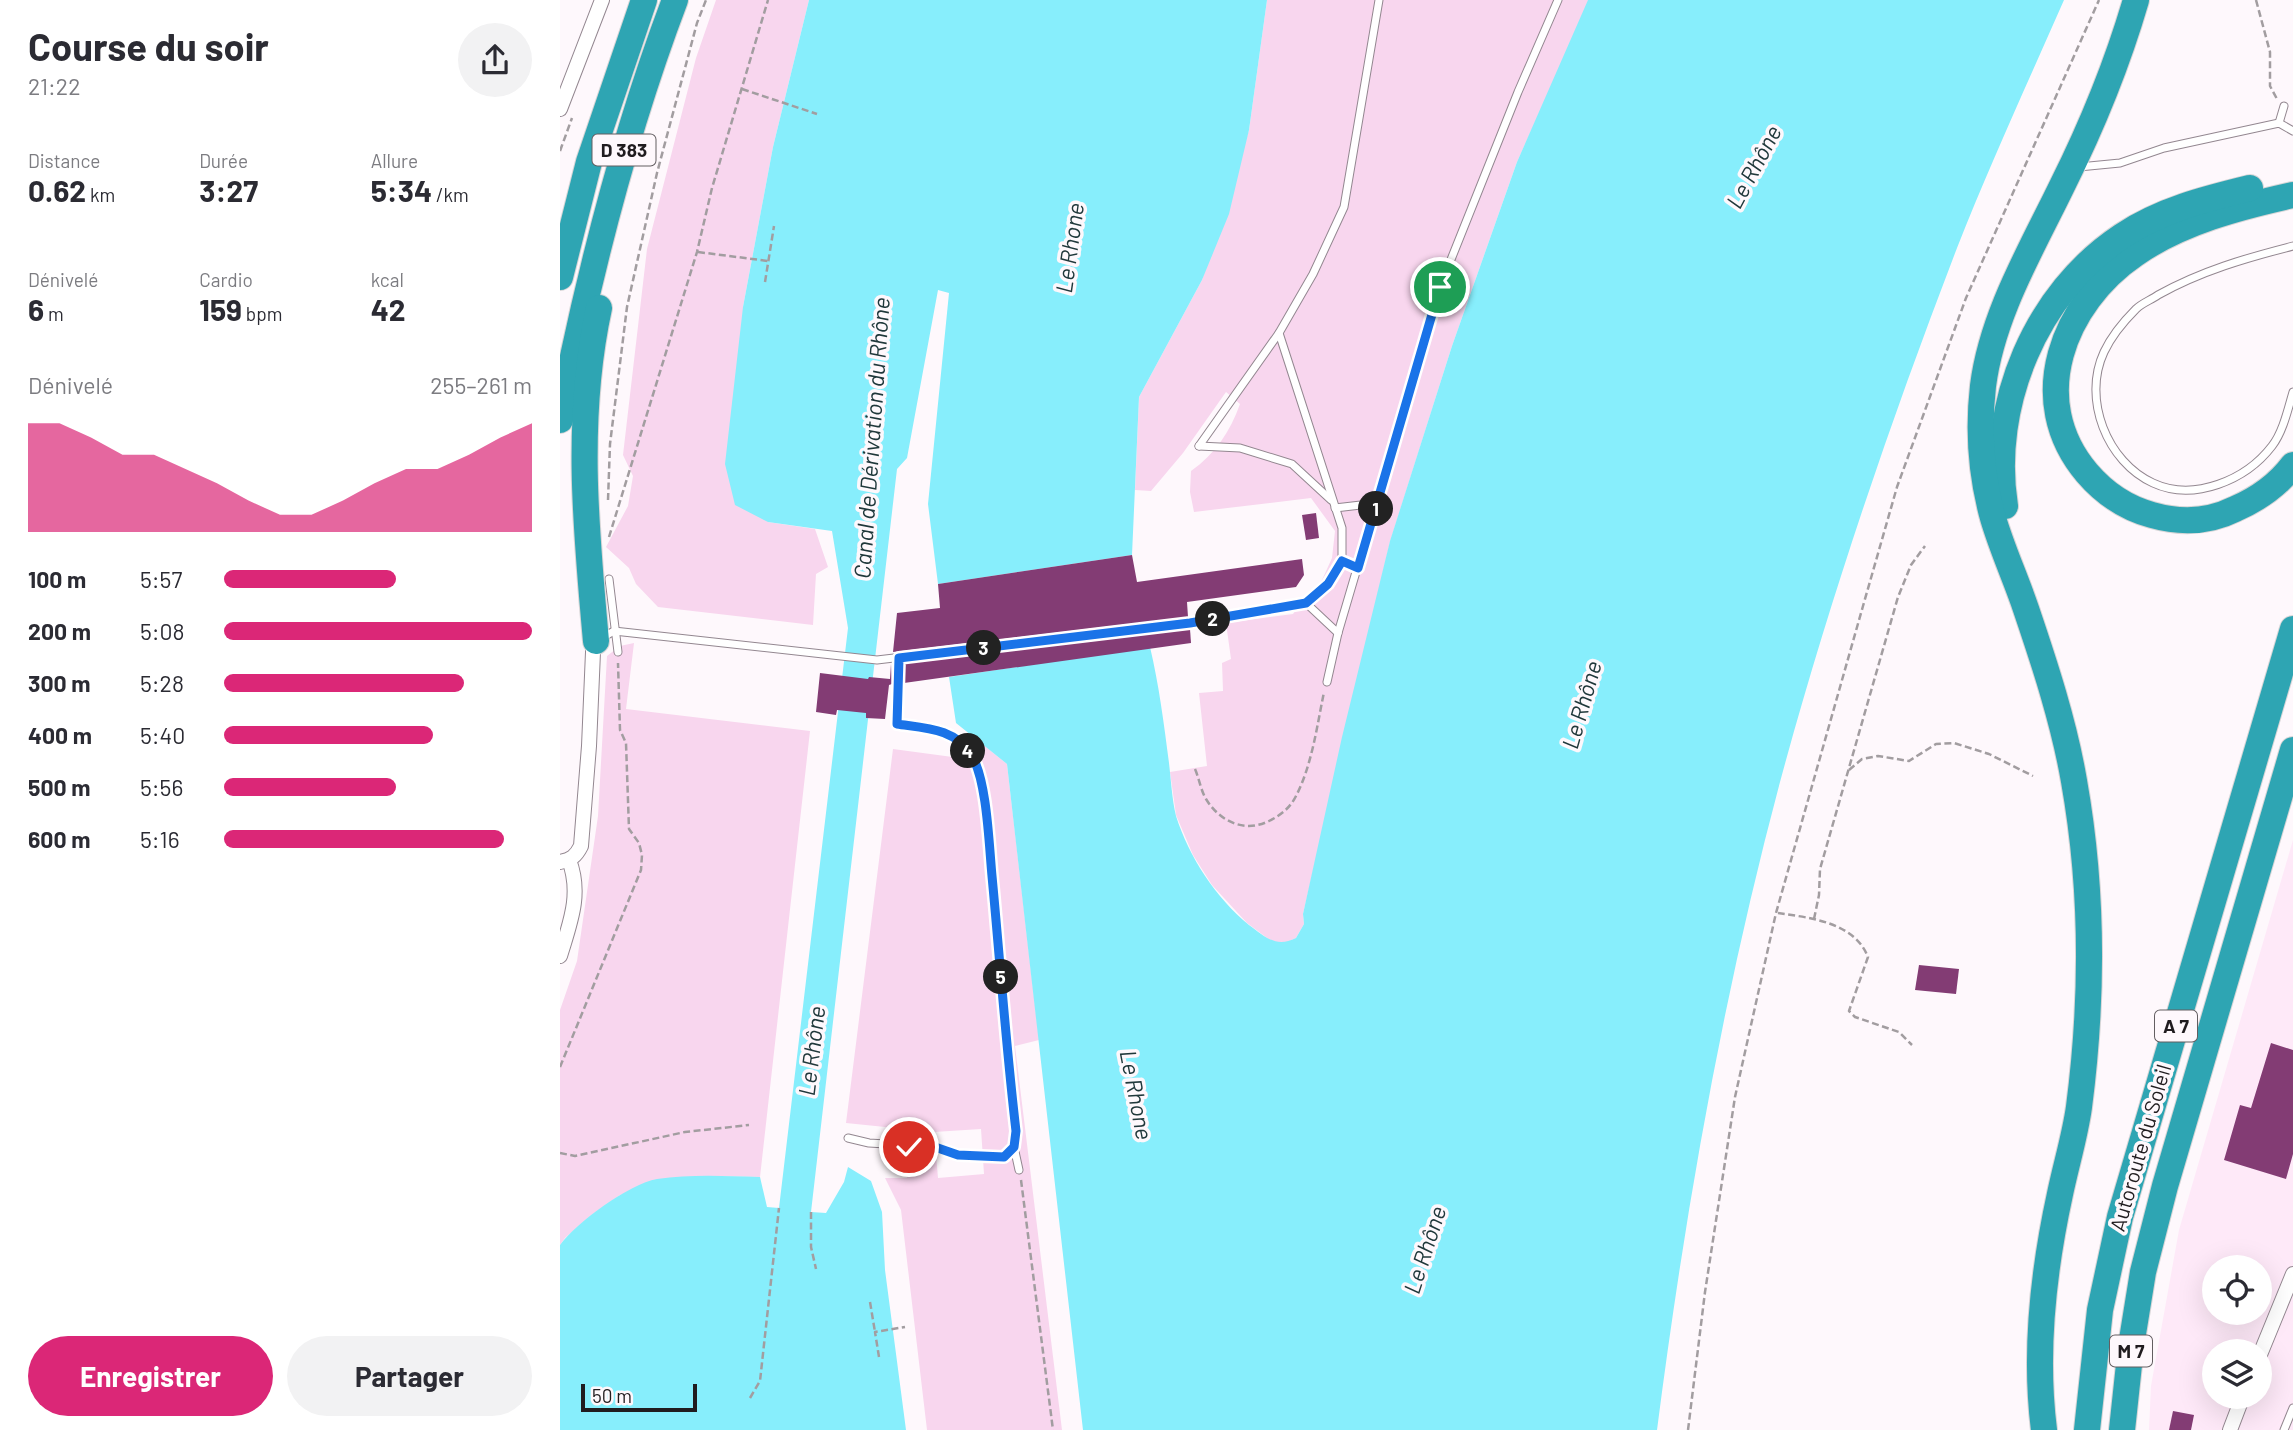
<!DOCTYPE html>
<html lang="fr">
<head>
<meta charset="utf-8">
<style>
	body { margin:0; font-family:Barlow,sans-serif; background:#f2f2f3; color:#2b2b33; height:100vh; display:flex; flex-direction:column; font-size:26px; white-space:nowrap }
	* { box-sizing:border-box; margin:0 }
	p { font-size:23px; color:#7c7c81 }
	.icon { flex:none; width:38px; height:38px; fill:none; stroke:currentColor; stroke-width:2; stroke-linecap:round; stroke-linejoin:round }
	.map { position:relative; flex:1; overflow:hidden }
	.details { display:flex; flex-direction:column; background:#fff; width:560px }
	.details>* { flex:none }
	.tools { position:absolute; left:1642px; top:1255px; display:grid; gap:14px }
	.tools a { display:grid; place-items:center; width:70px; height:70px; border-radius:50%; background:#fff; box-shadow:0 7px 28px #0002; font-size:35px }
	.scale { position:absolute; left:21px; bottom:18px; width:116px; box-sizing:border-box; padding-left:7px; border:4px solid #201c1f; border-top:0; font-size:19px; line-height:24px; white-space:nowrap; color:#201c1f; -webkit-text-stroke:5px #fef8fc; paint-order:stroke }
	.pin { position:absolute; display:grid; place-items:center; width:60px; height:60px; color:#fff; margin:-30px; border:4px solid #fff; border-radius:50%; box-shadow:0 2px 7px #0007 }
	.km { position:absolute; width:35px; height:35px; margin:-18px; border-radius:50%; background:#222; color:#fff; font-size:19px; line-height:35px; text-align:center }
	.round { display:grid; place-items:center; flex:none; width:74px; height:74px; border-radius:37px; background:#f2f2f3 }
	.overview { display:flex; align-items:center; justify-content:space-between; height:119px; padding:0 28px }
	h1 { font-size:38px; font-weight:700; line-height:52px }
	.metrics { display:grid; grid-template-columns:repeat(3,1fr); gap:10px; height:119px; padding:7px 28px }
	.metrics div { display:grid; align-content:center }
	.metrics b { font-size:30px; font-weight:700 }
	.metrics small { font-size:19px; font-weight:400 }
	.metrics p { font-size:19px }
	.chart { height:196px; padding:14px 28px }
	.chart p { display:flex; justify-content:space-between }
	.chart svg { width:100%; height:126px; margin-top:7px; fill:#db2777; opacity:.7 }
	.cta { display:flex; gap:14px; margin-top:auto; padding:14px 28px }
	.cta a { flex:1; height:80px; border-radius:42px; background:#db2777; color:#fff; font-size:28px; font-weight:700; line-height:80px; text-align:center }
	.cta a+a { background:#f2f2f3; color:#2b2b33 }
	ul { padding:0 28px; list-style:none; font-size:23px }
	li { display:grid; grid-template-columns:112px 84px 1fr; align-items:center; height:52px }
	li i { height:18px; border-radius:9px; background:#db2777 }
	main { display:flex; flex:1; min-height:0 }
	.map>svg:first-child { display:block }
	.built { fill:#fee9f8; fill-rule:evenodd }
	.green { fill:#f8d6ee }
	.water { fill:#87eefc }
	.building { fill:#833c74 }
	.lines { fill:none; stroke-linecap:round; stroke-linejoin:round }
	.lane-casing { stroke:#938790; stroke-width:9 }
	.street-casing { stroke:#938790; stroke-width:16 }
	.highway-casing { stroke:#d7d6d7; stroke-width:28 }
	.path { stroke:#a29da0; stroke-width:2.5; stroke-dasharray:7 3.5; stroke-linecap:butt }
	.lane { stroke:#fff; stroke-width:7 }
	.street { stroke:#fff; stroke-width:14 }
	.highway { stroke:#2ea5b3; stroke-width:26 }
	.route-casing { stroke:#fff; stroke-width:14 }
	.route { stroke:#1a73e8; stroke-width:9 }
	.labels { text-anchor:middle; stroke-width:7; stroke-linejoin:round; paint-order:stroke }
	.shield { fill:#fef8fc; stroke:#635e61; stroke-width:2 }
	.shield-label { font-size:19px; font-weight:bold; fill:#201c1f }
	.street-label { font-size:21px; fill:#201c1f; stroke:#fef8fc }
	.water-label { font-size:23px; font-style:italic; fill:#20383b; stroke:#fef8fc }
</style>
</head>
<body>
<main>
<section class="details">
<div class="overview"><div><h1>Course du soir</h1><p>21:22</p></div><a class="round"><svg class="icon" aria-label="share" viewBox="0 0 24 24"><path d="M12 15V3M7 8l5-5 5 5M5 13v7h14v-7"/></svg></a></div>
<div class="metrics">
<div><p>Distance</p><b>0.62<small> km</small></b></div>
<div><p>Durée</p><b>3:27</b></div>
<div><p>Allure</p><b>5:34<small> /km</small></b></div>
</div>
<div class="metrics">
<div><p>Dénivelé</p><b>6<small> m</small></b></div>
<div><p>Cardio</p><b>159<small> bpm</small></b></div>
<div><p>kcal</p><b>42</b></div>
</div>
<div class="chart"><p><span>Dénivelé</span>255–261 m</p>
<svg viewBox="0 0 160 44" preserveAspectRatio="none"><path d="M0 44V6L10 6L20 11L30 17L40 17L50 22L60 27L70 33L80 38L90 38L100 33L110 27L120 22L130 22L140 17L150 11L160 6V44z"/></svg>
</div>
<ul>
<li><b>100 m</b>5:57<i style="width:56%"></i></li>
<li><b>200 m</b>5:08<i style="width:100%"></i></li>
<li><b>300 m</b>5:28<i style="width:78%"></i></li>
<li><b>400 m</b>5:40<i style="width:68%"></i></li>
<li><b>500 m</b>5:56<i style="width:56%"></i></li>
<li><b>600 m</b>5:16<i style="width:91%"></i></li>
</ul>
<div class="cta"><a>Enregistrer</a><a>Partager</a></div>
</section>
<div class="map">
<svg width="1733" height="1430" viewBox="0 0 1733 1430">
	<rect width="100%" height="100%" fill="#fef8fc"/>
	<!-- built -->
	<path class="built" d="M 1733,840 L 1733,1430 L 1589,1430 L 1591,1386 L 1619,1230 ZM 1654,1267 L 1699,1267 L 1699,1312 L 1654,1312 ZM 1654,1351 L 1699,1351 L 1699,1396 L 1654,1396 Z"/>
	<!-- green -->
	<g class="green">
		<polygon points="156,0 249,0 213,147 183,307 208,522 255,529 268,567 256,574 253,625 98,607 76,584 69,568 46,547 68,506 73,476 63,455 87,249 136,58"/>
		<path d="M 707,0 L 1030,0 L 957,162 L 892,346 L 830,542 L 743,914 L 744,924 L 736,938 L 728,942 L 718,944 L 711,941 L 687,923 L 652,885 L 633,855 L 616,815 L 610,772 L 647,766 L 639,693 L 663,691 L 662,663 L 671,659 L 666,623 L 733,614 L 744,598 L 762,580 L 772,558 L 775,531 L 751,498 L 634,512 L 630,492 L 631,471 C 655,454 670,432 680,404 L 666,392 L 623,453 L 591,491 L 575,490 L 579,397 L 642,280 L 689,130 Z"/>
		<polygon points="74,643 66,709 250,731 200,1177 153,1176 60,1195 30,1216 5,1238 0,1245 0,1010 17,961 38,816 47,656 60,646"/>
		<polygon points="415,738 447,764 479,1040 455,1046 502,1430 367,1430 341,1210 325,1178 347,1178 345,1154 376,1154 378,1178 424,1174 421,1129 374,1132 286,1123 333,749 400,758"/>
	</g>
	<!-- water -->
	<g class="water">
		<path d="M 249,0 L 707,0 L 689,130 L 669,214 L 642,280 L 579,397 L 572,555 L 378,584 L 368,504 L 389,293 L 378,290 L 347,458 L 337,469 L 251,1212 L 266,1213 L 284,1182 L 288,1167 L 311,1181 L 322,1212 L 325,1270 L 346,1430 L 0,1430 L 0,1245 C 17,1222 69,1184 97,1179 C 130,1174 166,1176 200,1177 L 207,1207 L 219,1208 L 288,628 L 272,531 L 208,522 L 175,505 L 165,464 L 183,307 L 213,147 Z"/>
		<path d="M 1028,0 L 1504,0 C 1468,82 1430,164 1397,248 C 1330,422 1269,601 1220,782 C 1163,995 1125,1212 1097,1430 L 523,1430 L 447,764 L 396,723 L 389,677 L 590,647 C 599,685 604,724 609,763 C 611,780 612,799 616,816 C 629,857 656,898 689,925 C 705,937 716,948 736,938 L 744,924 L 743,914 L 782,737 L 830,541 L 892,346 L 957,162 Z"/>
	</g>
	<!-- building -->
	<g class="building">
		<polygon points="756,513 759,538 746,540 742,515"/>
		<polygon points="572,555 577,582 742,559 744,575 736,587 627,602 628,617 333,652 337,613 380,608 378,584"/>
		<polygon points="630,629 631,643 344,683 345,663"/>
		<polygon points="331,664 332,684 329,685 325,719 306,718 306,713 277,710 276,715 256,712 260,673 308,679 309,677 330,679"/>
		<polygon points="1359,965 1399,969 1396,994 1355,990"/>
		<polygon points="1711,1043 1733,1050 1733,1154 1726,1179 1664,1160 1680,1105 1691,1108"/>
		<polygon points="1613,1411 1634,1415 1631,1430 1609,1430"/>
	</g>
	<g class="lines">
		<!-- lane casing -->
		<g class="lane-casing">
			<g id="lane">
				<polyline points="1719,123 1724,106"/>
				<polyline points="1519,167 1560,163 1604,148 1719,123 1733,131"/>
				<path d="M 1733,246 C 1686,258 1641,271 1598,295 C 1591,300 1582,303 1576,309 C 1564,321 1551,337 1544,352 C 1522,399 1547,462 1593,483 C 1634,502 1686,480 1712,446 C 1723,432 1728,409 1733,392"/>
				<polyline points="639,446 719,333 753,274 784,207 819,0"/>
				<polyline points="639,446 680,448 732,464 771,500"/>
				<polyline points="775,508 818,503"/>
				<polyline points="49,579 58,652"/>
				<polyline points="746,603 778,633"/>
				<polyline points="40,639 54,631 317,660 630,623 746,603 768,584 782,561 782,528 719,333"/>
				<polyline points="767,682 778,633 880,287 958,92 998,0"/>
				<path d="M 288,1138 L 309,1143 L 375,1147 L 398,1155 L 444,1156 L 454,1147 L 456,1131 C 446,1046 440,961 432,876 C 429,845 427,781 412,756 C 396,728 364,728 336,724 L 339,658"/>
				<polyline points="454,1147 459,1170"/>
				<polyline points="1724,1430 1733,1408"/>
			</g>
		</g>
		<!-- street casing -->
		<g class="street-casing">
			<g id="street">
				<polyline points="0,109 42,0"/>
				<path d="M 0,862 C 11,860 16,856 21,846 L 29,746 L 33,652 L 36,641"/>
				<path d="M 0,956 C 10,923 22,894 9,860"/>
				<polyline points="1699,1357 1733,1274"/>
				<polyline points="1670,1430 1683,1396"/>
			</g>
		</g>
		<!-- highway casing -->
		<g class="highway-casing">
			<g id="highway">
				<path d="M 1733,195 C 1679,207 1621,222 1575,254 C 1503,303 1465,400 1527,473 C 1545,494 1566,508 1592,515 C 1620,523 1649,522 1675,509 C 1698,499 1718,485 1733,465"/>
				<polyline points="0,277 29,162 84,0"/>
				<path d="M 0,420 C 28,277 63,137 115,0"/>
				<path d="M 1445,506 C 1429,405 1476,293 1562,236 C 1601,210 1645,199 1690,188"/>
				<path d="M 36,641 C 26,531 15,418 39,308"/>
				<path d="M 1484,1430 C 1474,1351 1483,1272 1500,1194 C 1506,1165 1515,1136 1519,1107 C 1533,999 1533,888 1514,781 C 1504,723 1485,665 1466,609 C 1456,579 1442,549 1433,518 C 1421,475 1418,430 1423,386 C 1432,315 1471,250 1502,186 C 1532,126 1557,65 1576,0"/>
				<polyline points="1527,1430 1540,1310 1560,1217 1733,629"/>
				<polyline points="1562,1430 1571,1346 1583,1272 1605,1186 1733,750"/>
			</g>
		</g>
		<!-- path -->
		<g class="path">
			<polyline points="1696,0 1710,52 1710,86 1717,99"/>
			<polyline points="182,89 257,114"/>
			<polyline points="0,151 12,118"/>
			<polyline points="138,252 208,261"/>
			<polyline points="205,282 214,226"/>
			<polyline points="48,500 50,444 67,307 97,173 137,23 146,0"/>
			<polyline points="49,537 137,252 152,188 208,0"/>
			<path d="M 635,769 C 639,778 641,791 646,799 C 660,822 685,833 709,821 C 721,815 730,808 736,796 C 752,765 757,726 764,692"/>
			<polyline points="1289,770 1302,759 1318,756 1349,761 1376,744 1394,743 1429,754 1473,776"/>
			<path d="M 1218,913 C 1251,918 1294,922 1308,957 L 1289,1011 L 1295,1017 L 1339,1032 L 1352,1045"/>
			<polyline points="1254,919 1259,895 1260,869 1338,597 1351,565 1365,546"/>
			<polyline points="0,1067 81,870 82,855 79,843 69,829 66,743 60,730 58,663"/>
			<polyline points="0,1153 15,1156 125,1132 189,1125"/>
			<polyline points="461,1180 493,1430"/>
			<polyline points="251,1212 251,1247 256,1269"/>
			<polyline points="310,1302 315,1332"/>
			<polyline points="319,1357 315,1332 345,1327"/>
			<polyline points="190,1398 200,1381 219,1208"/>
			<polyline points="1128,1430 1145,1292 1175,1097 1216,913 1303,606 1337,487 1406,298 1539,0"/>
		</g>
		<!-- lane -->
		<use href="#lane" class="lane"/>
		<!-- street -->
		<use href="#street" class="street"/>
		<!-- highway -->
		<use href="#highway" class="highway"/>
	</g>
	<g class="lines">
		<!-- route casing -->
		<g class="route-casing">
			<path id="route" d="M 349,1147 L 375,1147 L 398,1155 L 444,1157 L 454,1147 L 456,1131 C 446,1046 440,961 432,876 C 429,845 427,781 412,756 C 396,728 364,728 337,724 L 339,658 L 630,623 L 746,603 L 768,584 L 782,561 L 798,568 L 880,287"/>
		</g>
		<!-- route -->
		<use href="#route" class="route"/>
	</g>
	<g class="labels">
		<!-- shield labels -->
		<g class="shield">
			<rect x="32.5" y="134.5" width="63" height="31" rx="5"/>
			<rect x="1595" y="1010.5" width="42" height="31" rx="5"/>
			<rect x="1550" y="1335.5" width="42" height="31" rx="5"/>
		</g>
		<g class="shield-label">
			<text x="64" y="157">D 383</text>
			<text x="1616" y="1033">A 7</text>
			<text x="1571" y="1358">M 7</text>
		</g>
		<!-- street labels -->
		<g class="street-label">
			<text transform="translate(1581 1148) rotate(-74)" y="7">Autoroute du Soleil</text>
		</g>
		<!-- water labels -->
		<g class="water-label">
			<text transform="translate(1194 167) rotate(-62)" y="8">Le Rhône</text>
			<text transform="translate(510 248) rotate(-82)" y="8">Le Rhone</text>
			<text transform="translate(312 438) rotate(-86)" y="8">Canal de Dérivation du Rhône</text>
			<text transform="translate(1022 705) rotate(-74)" y="8">Le Rhône</text>
			<text transform="translate(252 1051) rotate(-83)" y="8">Le Rhône</text>
			<text transform="translate(576 1095) rotate(79)" y="8">Le Rhone</text>
			<text transform="translate(865 1250) rotate(-72)" y="8">Le Rhône</text>
		</g>
	</g>
</svg>
<div class="tools">
<a><svg class="icon" aria-label="locate" viewBox="0 0 24 24"><circle cx="12" cy="12" r="6"/><path d="M12 2v4M12 18v4M2 12h4M18 12h4"/></svg></a>
<a><svg class="icon" aria-label="layers" viewBox="0 0 24 24"><path d="M12 4l9 5-9 5-9-5zM3 14l9 5 9-5"/></svg></a>
</div>
<div class="scale">50 m</div>
<div class="pin" style="left:880px;top:287px;background:#1e9e55"><svg class="icon" aria-label="arrive" viewBox="0 0 24 24"><path d="M6 21V4h12l-3 4 3 4H6"/></svg></div>
<div class="pin" style="left:349px;top:1147px;background:#d93025"><svg class="icon" aria-label="check" viewBox="0 0 24 24"><path d="M5 12l5 5 9-10"/></svg></div>
<b class="km" style="left:816px;top:509px">1</b>
<b class="km" style="left:653px;top:619px">2</b>
<b class="km" style="left:424px;top:648px">3</b>
<b class="km" style="left:408px;top:751px">4</b>
<b class="km" style="left:441px;top:977px">5</b>
</div>
</main>
</body>
</html>
